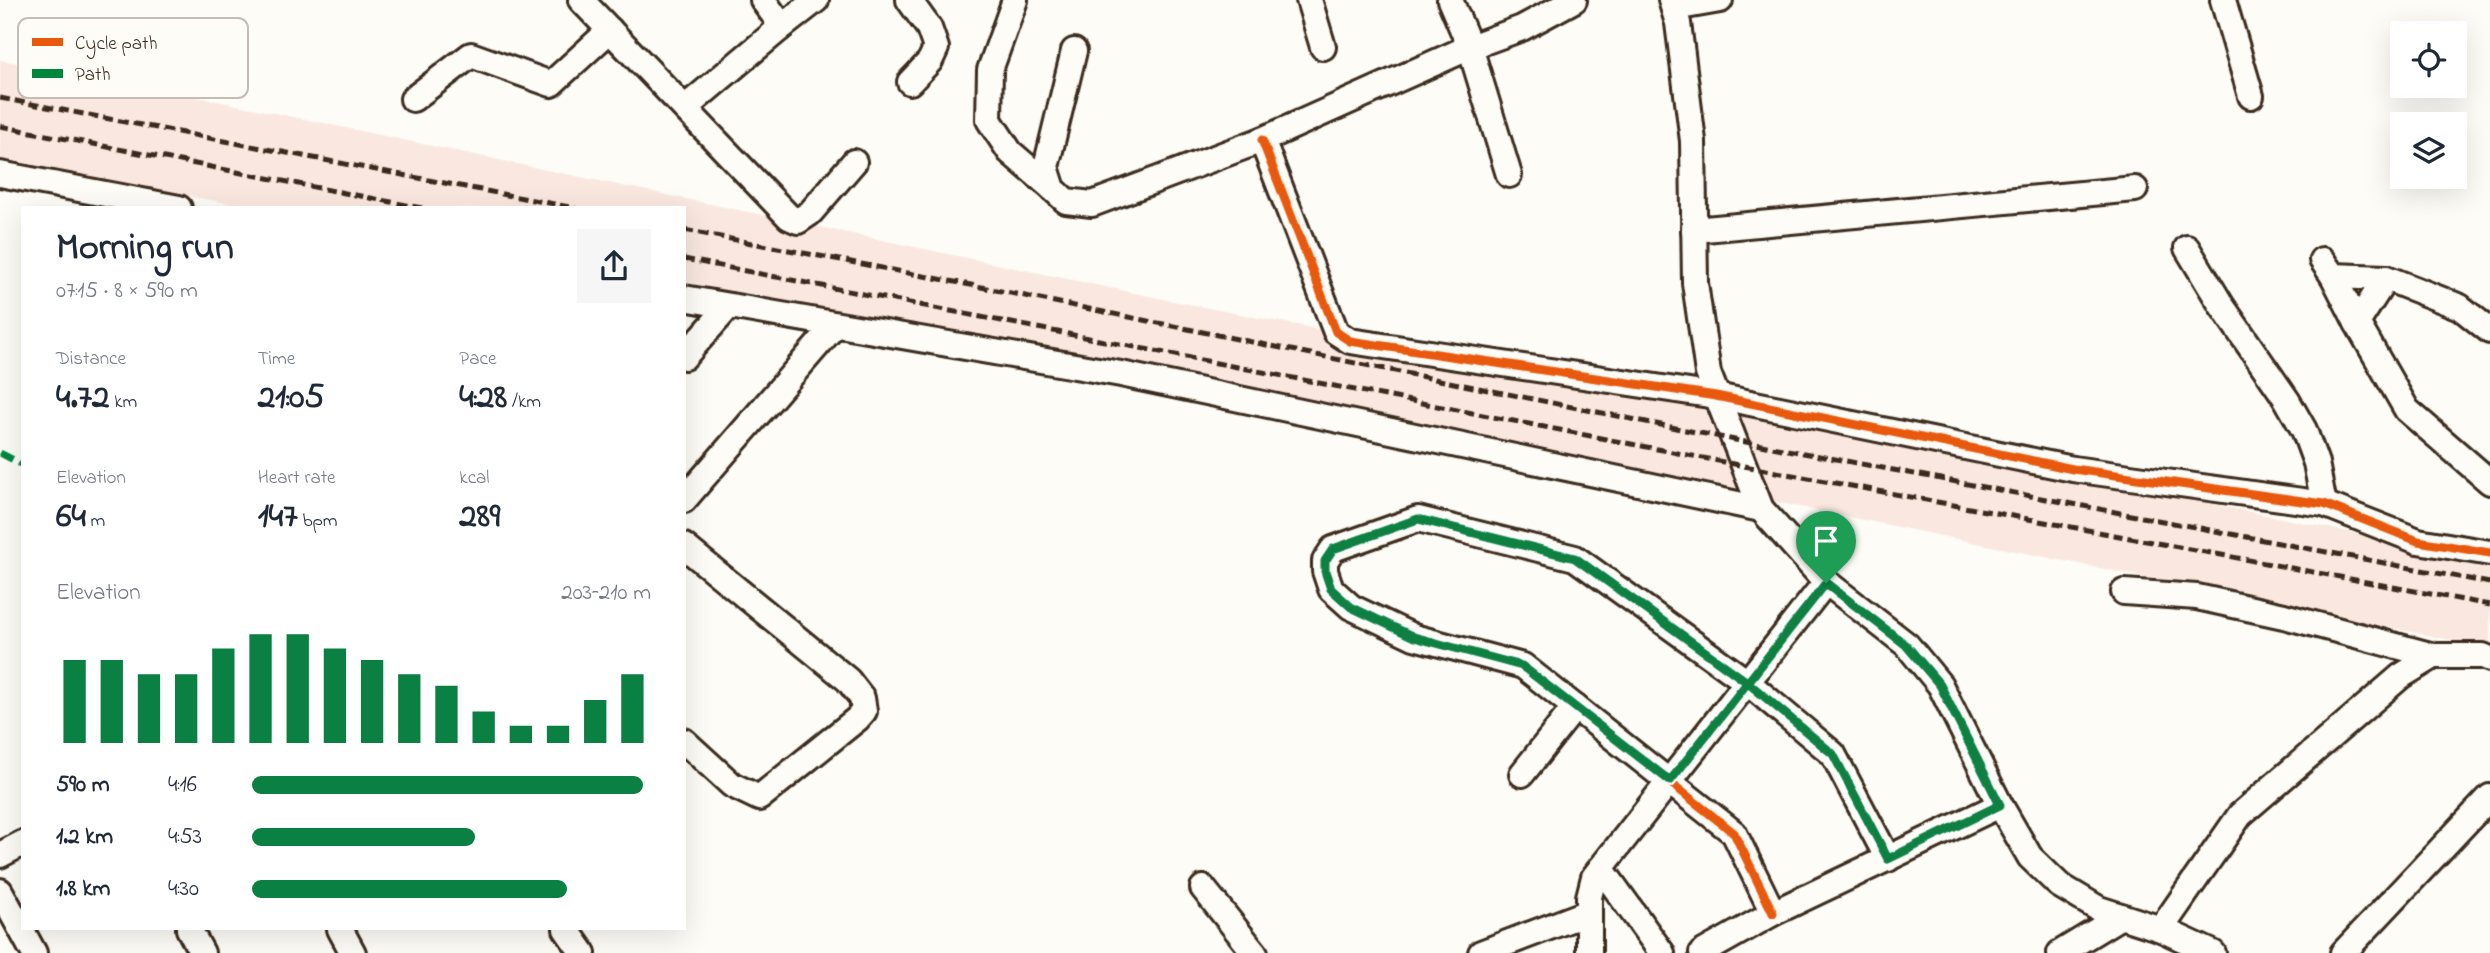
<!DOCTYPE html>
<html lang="en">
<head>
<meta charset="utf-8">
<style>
	body { margin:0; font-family:"Indie Flower",sans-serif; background:#f6f6f7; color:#1f2937; height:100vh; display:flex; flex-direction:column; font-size:26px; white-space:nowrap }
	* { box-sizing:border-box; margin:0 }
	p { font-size:23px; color:#747a83 }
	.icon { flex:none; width:38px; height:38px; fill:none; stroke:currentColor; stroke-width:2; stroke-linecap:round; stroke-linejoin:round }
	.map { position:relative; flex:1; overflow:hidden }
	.drawer { position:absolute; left:21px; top:206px; width:665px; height:724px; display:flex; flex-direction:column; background:#fff; border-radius:0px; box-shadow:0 7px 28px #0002 }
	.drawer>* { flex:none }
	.buttons { position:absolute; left:2390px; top:21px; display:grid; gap:14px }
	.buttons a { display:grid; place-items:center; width:77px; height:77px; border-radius:0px; background:#fff; box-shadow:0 7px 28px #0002; font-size:35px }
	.pin { position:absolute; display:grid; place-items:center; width:60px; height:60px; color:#fff; margin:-72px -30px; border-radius:50% 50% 50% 0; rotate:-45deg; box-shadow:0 0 7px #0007 }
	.pin .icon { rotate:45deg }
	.round { display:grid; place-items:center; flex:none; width:74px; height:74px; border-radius:0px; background:#f6f6f7 }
	.headline { display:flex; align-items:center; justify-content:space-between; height:119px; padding:0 35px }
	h1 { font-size:38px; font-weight:800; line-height:52px }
	.figures { display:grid; grid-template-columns:repeat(3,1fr); gap:10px; height:119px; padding:7px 35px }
	.figures div { display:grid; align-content:center }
	.figures b { font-size:35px; font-weight:800 }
	.figures small { font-size:19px; font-weight:400 }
	.figures p { font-size:19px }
	.chart { height:196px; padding:14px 35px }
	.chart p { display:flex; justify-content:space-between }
	.chart svg { width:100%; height:126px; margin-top:7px; stroke:#0b8043; stroke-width:6 }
	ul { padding:0 35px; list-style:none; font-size:23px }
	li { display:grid; grid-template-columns:112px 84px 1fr; align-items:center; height:52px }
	li i { height:18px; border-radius:9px; background:#0b8043 }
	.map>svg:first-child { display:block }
	.built { fill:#fae8e0 }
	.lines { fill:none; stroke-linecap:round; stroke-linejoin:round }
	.street-casing { stroke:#3b2a1e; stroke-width:30 }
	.street { stroke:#fdfcf7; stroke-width:24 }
	.rail { stroke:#3b2a1e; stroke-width:5; stroke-dasharray:10 5; stroke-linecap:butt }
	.quiet { stroke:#00873e; stroke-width:7; stroke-dasharray:14 7; stroke-linecap:butt }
	.cycleway-casing { stroke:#fdfcf7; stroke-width:13 }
	.cycleway { stroke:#e8590c; stroke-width:9 }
	.route-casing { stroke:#fff; stroke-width:14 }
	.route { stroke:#0b8043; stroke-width:9 }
	.key { fill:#fdfcf7; stroke:#c3bdb6; stroke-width:2 }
	.key-label { font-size:19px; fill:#3b2a1e }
</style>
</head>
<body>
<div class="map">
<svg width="2490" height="953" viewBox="0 0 2490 953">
	<rect width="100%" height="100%" fill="#fdfcf7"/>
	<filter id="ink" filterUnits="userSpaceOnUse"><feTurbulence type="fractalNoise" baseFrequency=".0143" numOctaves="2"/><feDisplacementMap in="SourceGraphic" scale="14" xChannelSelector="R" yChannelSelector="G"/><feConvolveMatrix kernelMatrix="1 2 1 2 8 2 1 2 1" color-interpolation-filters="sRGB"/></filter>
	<g filter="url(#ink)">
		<!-- built -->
		<polygon class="built" points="0,60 146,86 1168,300 2222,506 2490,561 2490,648 1785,504 684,289 684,208 254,208 0,161"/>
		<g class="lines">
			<!-- street casing -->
			<g class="street-casing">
				<g id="street">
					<polyline points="581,0 789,217 798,221 810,213 854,162"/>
					<polyline points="909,0 929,28 936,48 930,61 910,82"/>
					<polyline points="1015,0 990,70 989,120 1010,152 1053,189"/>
					<polyline points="1309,0 1323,47"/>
					<polyline points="1450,0 1470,47 1509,175"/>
					<polyline points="1671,0 1678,23 1693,141 1695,283 1708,373 1761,509 1826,582 1907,645 1940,685 2000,805 2030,857 2059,885 2099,909 2161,929 2213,953"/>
					<polyline points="2223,0 2251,96"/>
					<polyline points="1674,8 1720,0"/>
					<polyline points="779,29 816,0"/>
					<polyline points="1074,51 1046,167 1053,189 1066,201 1092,204 1262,140 1470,47 1522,28 1574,0"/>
					<polyline points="413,99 471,55 551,84 610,30"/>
					<polyline points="685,108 779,29 776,18 763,0"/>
					<polyline points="1262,140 1336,332 1350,341 1716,396 2073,469 2324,504 2418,541 2490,553"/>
					<polyline points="0,174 179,208"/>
					<polyline points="1694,230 2135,189"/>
					<polyline points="2187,248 2222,306 2287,400 2304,430 2316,463 2324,504"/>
					<polyline points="2322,260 2333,276 2357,323"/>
					<polyline points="2333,276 2386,278 2460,307 2490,331"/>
					<polyline points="2386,278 2357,323 2407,410 2490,482"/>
					<polyline points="684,298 1121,374 1761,509"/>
					<polyline points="684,357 729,306"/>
					<polyline points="684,500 835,325"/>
					<polyline points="684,546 848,680 862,698 864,711 857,719 759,798 732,785 684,741"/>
					<polyline points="2124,592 2197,597 2284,616 2434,656 2483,656 2490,659"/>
					<polyline points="1522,774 1575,707"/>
					<polyline points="0,855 23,843"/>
					<polyline points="1601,868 1662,953"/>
					<polyline points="1203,888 1255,953"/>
					<polyline points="0,891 34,953"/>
					<polyline points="1773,913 1734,833 1523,666 1414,637 1351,607 1331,589 1325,571 1325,561 1333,549 1418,519 1575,558 1747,682 1833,754 1888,859"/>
					<polyline points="189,929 202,953"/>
					<polyline points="340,929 353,953"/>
					<polyline points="566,929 583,953"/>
					<polyline points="2161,929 2240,815 2401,676 2434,656"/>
					<polyline points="1481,953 1589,912"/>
					<polyline points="1589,953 1589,897 1594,877 1826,582"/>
					<polyline points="1702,953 1773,913 2000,805"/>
					<polyline points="2060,953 2121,916"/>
					<polyline points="2343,953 2490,797"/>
				</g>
			</g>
			<!-- street -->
			<use href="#street" class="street"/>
			<!-- rail -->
			<g class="rail">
				<polyline points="0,98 575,208"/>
				<polyline points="0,126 422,208"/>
				<polyline points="684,230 976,286 1735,440 2490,583"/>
				<polyline points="684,259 1744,466 2490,605"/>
			</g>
			<!-- quiet -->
			<polyline class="quiet" points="0,453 23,465"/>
			<!-- cycleway casing -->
			<g class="cycleway-casing">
				<g id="cycleway">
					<polyline points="1262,140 1336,332 1350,341 1716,396 2073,469 2324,504 2418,541 2490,553"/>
					<polyline points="1773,913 1734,833 1523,666 1414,637 1351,607 1331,589 1325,571 1325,561 1333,549 1418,519 1575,558 1747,682 1833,754 1888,859"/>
				</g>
			</g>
			<!-- cycleway -->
			<use href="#cycleway" class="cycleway"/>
		</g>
	</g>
	<g class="lines" filter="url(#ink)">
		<!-- route casing -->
		<g class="route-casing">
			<polyline id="route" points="1826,583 1670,781 1522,666 1414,637 1351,607 1331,589 1325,571 1325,561 1333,549 1418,519 1575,558 1747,682 1833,754 1888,859 2000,805 1940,685 1906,645 1826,583"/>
		</g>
		<!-- route -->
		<use href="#route" class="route"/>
	</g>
	<!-- legend -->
	<rect x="18" y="18" width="230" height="80" rx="10" class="key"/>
	<rect x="32" y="38" width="31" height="8" fill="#e8590c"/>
	<rect x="32" y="69" width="31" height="9" fill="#00873e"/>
	<g class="key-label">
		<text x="75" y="49">Cycle path</text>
		<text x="75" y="80">Path</text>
	</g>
</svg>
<div class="buttons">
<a><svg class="icon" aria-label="locate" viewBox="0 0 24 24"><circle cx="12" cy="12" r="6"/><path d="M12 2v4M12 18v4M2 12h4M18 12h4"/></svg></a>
<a><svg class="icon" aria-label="layers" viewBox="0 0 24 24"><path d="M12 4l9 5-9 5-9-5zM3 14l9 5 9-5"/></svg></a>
</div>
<div class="pin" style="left:1826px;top:583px;background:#1e9e55"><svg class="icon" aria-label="arrive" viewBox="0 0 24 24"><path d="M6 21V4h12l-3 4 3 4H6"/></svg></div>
<section class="drawer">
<div class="headline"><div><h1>Morning run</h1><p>07:15 · 8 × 590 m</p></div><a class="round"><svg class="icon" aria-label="share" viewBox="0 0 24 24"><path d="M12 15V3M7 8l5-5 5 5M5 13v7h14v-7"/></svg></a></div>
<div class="figures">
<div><p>Distance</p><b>4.72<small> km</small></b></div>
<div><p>Time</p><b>21:05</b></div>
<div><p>Pace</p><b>4:28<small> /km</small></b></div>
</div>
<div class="figures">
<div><p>Elevation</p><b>64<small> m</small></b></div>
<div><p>Heart rate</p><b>147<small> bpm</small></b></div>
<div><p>kcal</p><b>289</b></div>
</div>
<div class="chart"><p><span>Elevation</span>203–210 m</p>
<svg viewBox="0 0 160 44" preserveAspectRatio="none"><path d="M5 44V15M15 44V15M25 44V20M35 44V20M45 44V11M55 44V6M65 44V6M75 44V11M85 44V15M95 44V20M105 44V24M115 44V33M125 44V38M135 44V38M145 44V29M155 44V20"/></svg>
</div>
<ul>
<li><b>590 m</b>4:16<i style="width:98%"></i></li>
<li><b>1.2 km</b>4:53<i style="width:56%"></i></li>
<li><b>1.8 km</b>4:30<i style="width:79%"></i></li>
</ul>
</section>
</div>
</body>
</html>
